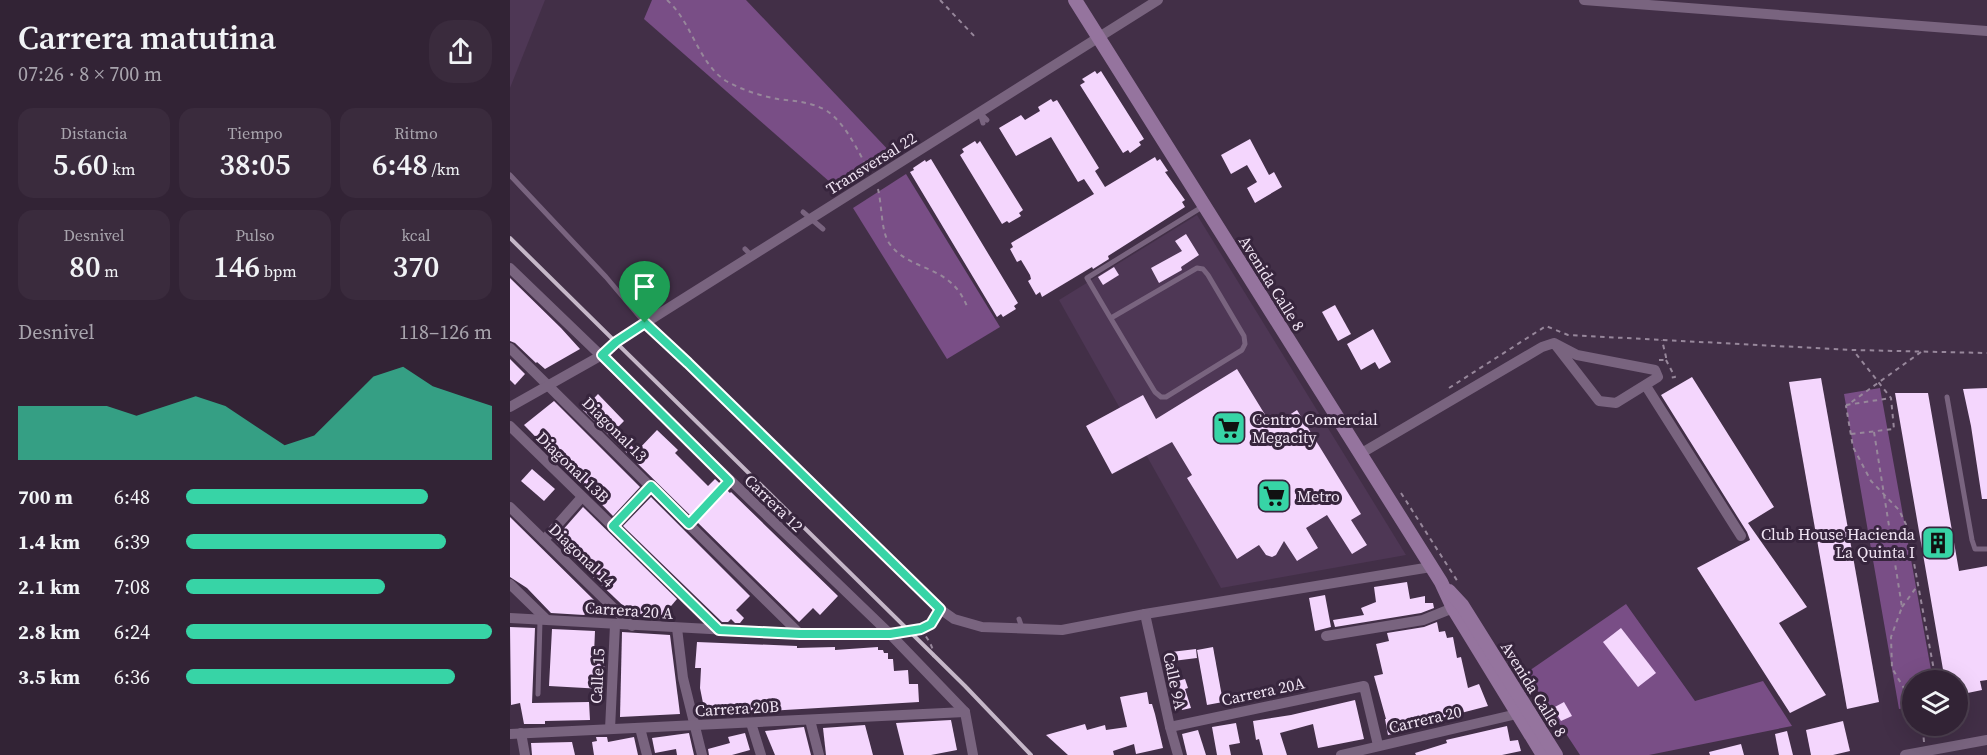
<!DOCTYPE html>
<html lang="es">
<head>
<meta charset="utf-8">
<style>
	body { margin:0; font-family:"Source Serif 4",serif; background:#3a2b3d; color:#f1f3f6; height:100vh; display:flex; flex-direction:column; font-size:22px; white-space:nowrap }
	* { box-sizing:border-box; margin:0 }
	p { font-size:20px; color:#a8a4ad }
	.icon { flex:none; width:33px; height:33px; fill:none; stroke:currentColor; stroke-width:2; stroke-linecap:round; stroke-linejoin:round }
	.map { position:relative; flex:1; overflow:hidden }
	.sheet { display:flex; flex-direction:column; background:#322335; width:510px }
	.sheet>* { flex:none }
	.buttons { position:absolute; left:1392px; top:670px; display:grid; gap:12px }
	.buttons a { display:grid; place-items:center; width:66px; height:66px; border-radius:50%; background:#322335; box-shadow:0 6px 24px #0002,0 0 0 2px #4d4050; font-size:30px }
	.pin { position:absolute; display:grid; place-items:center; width:51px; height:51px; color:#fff; margin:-62px -26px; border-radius:50% 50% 50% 0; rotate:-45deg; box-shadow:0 0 6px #0007 }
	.pin .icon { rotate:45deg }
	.round { display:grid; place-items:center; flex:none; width:63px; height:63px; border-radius:24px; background:#3a2b3d }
	.summary { display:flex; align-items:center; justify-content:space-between; height:102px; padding:0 18px }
	h1 { font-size:33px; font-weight:600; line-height:45px }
	.stats { display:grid; grid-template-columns:repeat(3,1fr); gap:9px; height:102px; padding:6px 18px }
	.stats div { display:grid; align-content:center; border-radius:15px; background:#3a2b3d; text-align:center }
	.stats b { font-size:30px; font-weight:600 }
	.stats small { font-size:16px; font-weight:400 }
	.stats p { font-size:16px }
	.chart { height:168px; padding:12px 18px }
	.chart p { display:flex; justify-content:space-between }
	.chart svg { width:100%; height:108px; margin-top:6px; fill:#37d4a6; opacity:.7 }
	ul { padding:0 18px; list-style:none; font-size:20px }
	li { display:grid; grid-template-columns:96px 72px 1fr; align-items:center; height:45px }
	li i { height:15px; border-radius:8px; background:#37d4a6 }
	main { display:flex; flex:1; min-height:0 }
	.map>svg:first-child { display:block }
	.built { fill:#4e3755 }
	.green { fill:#794e86 }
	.building { fill:#f4d6fd }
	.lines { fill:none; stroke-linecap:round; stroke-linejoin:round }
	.path { stroke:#97879b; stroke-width:2; stroke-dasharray:4.5 4.5; stroke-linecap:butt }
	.lane { stroke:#79647f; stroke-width:5 }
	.street { stroke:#79647f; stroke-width:10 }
	.secondary { stroke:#95749e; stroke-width:14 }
	.rail { stroke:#c5b7c8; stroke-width:4 }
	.route-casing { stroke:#fff; stroke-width:12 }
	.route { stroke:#37d4a6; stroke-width:8 }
	.labels { text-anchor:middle; stroke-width:6; stroke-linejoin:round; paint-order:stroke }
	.street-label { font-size:16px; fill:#f1e5f4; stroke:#37253d }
	.poi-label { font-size:16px; fill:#f1e5f4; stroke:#37253d; text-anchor:start }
</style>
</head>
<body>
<main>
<section class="sheet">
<div class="summary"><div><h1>Carrera matutina</h1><p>07:26 · 8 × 700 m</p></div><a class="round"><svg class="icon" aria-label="share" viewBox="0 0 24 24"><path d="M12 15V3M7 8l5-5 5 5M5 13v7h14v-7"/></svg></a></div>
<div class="stats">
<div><p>Distancia</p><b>5.60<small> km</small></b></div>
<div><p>Tiempo</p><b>38:05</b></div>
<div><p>Ritmo</p><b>6:48<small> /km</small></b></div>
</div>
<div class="stats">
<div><p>Desnivel</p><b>80<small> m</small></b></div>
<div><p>Pulso</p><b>146<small> bpm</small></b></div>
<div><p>kcal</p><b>370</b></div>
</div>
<div class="chart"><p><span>Desnivel</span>118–126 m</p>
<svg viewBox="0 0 160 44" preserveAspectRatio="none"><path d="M0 44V22L10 22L20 22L30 22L40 26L50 22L60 18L70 22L80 30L90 38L100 34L110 22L120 10L130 6L140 14L150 18L160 22V44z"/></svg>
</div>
<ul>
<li><b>700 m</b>6:48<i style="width:79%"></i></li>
<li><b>1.4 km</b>6:39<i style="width:85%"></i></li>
<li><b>2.1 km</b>7:08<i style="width:65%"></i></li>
<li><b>2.8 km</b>6:24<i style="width:100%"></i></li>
<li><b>3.5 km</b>6:36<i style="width:88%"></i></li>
</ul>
</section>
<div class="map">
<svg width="1477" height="755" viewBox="0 0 1477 755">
	<rect width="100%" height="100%" fill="#422f47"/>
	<!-- built -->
	<g class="built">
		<polygon points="0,0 35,0 0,88"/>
		<polygon points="687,215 896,555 711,588 549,300"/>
	</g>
	<!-- green -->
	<g class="green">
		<polygon points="142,0 236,0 384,156 329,190 134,19"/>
		<polygon points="396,174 490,327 437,359 343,208"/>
		<polygon points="1370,388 1423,681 1402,681 1402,707 1389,709 1334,394"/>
		<polygon points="1116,604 1185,701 1253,681 1282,726 1139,755 1070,755 1016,673"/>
	</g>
	<!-- building -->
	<g class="building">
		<polygon points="585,71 587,74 591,71 634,139 629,142 631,145 620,153 618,150 613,153 570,85 575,82 572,79"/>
		<polygon points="541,99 543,102 547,100 589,168 585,171 595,187 645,157 647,161 650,159 658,171 655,172 675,200 672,202 675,207 598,256 599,259 583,269 582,267 532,297 530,292 526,295 518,281 521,279 520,275 511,260 507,262 500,249 503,247 501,243 584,194 574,179 568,182 541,137 506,156 489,128 511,115 515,120 530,111 528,107"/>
		<polygon points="740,139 759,175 764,172 772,187 745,203 737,188 747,182 737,165 721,174 711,155"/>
		<polygon points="465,141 467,144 470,141 513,210 509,213 511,216 499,223 497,221 492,224 450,155 454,152 452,149"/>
		<polygon points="421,159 508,303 504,306 506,309 493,317 491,314 487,317 400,172 404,170 403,168 415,160 416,162"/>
		<polygon points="676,234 689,255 671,267 672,270 649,283 641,268 672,251 665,241"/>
		<polygon points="604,267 609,275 593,285 588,277"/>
		<polygon points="0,278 51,328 70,349 35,369 27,362 26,363 5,343 0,341"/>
		<polygon points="825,305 841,334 828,341 812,312"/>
		<polygon points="863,329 881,362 869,369 865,362 851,370 837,344"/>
		<polygon points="0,359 15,374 5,385 0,380"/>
		<polygon points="727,369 762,426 787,410 851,514 841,520 857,545 842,554 817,515 796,528 808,548 787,561 774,541 766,555 762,557 756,555 749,545 727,559 677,478 682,475 662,442 602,474 576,426 633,395 646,419"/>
		<polygon points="1182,377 1264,507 1238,523 1297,607 1269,623 1316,695 1280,713 1187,568 1240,540 1237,532 1151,395"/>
		<polygon points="1311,378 1369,702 1337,709 1279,382"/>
		<polygon points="1477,388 1477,499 1472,499 1461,426 1453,389"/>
		<polygon points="1385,393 1418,393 1449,571 1477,566 1477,680 1470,681 1472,690 1448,695 1448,681 1435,681"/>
		<polygon points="88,394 114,421 105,430 127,451 147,430 168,450 165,453 198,486 205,479 220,493 221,492 328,596 310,615 303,608 289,622 73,410"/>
		<polygon points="44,401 130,487 103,516 14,425"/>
		<polygon points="22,469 45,489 34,501 11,481"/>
		<polygon points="141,497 240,596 226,610 234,618 230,623 225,623 221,619 218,622 212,622 113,526"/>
		<polygon points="73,507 167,599 150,619 125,617 44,540"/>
		<polygon points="0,517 88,604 74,615 41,613 17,588 0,577"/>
		<polygon points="897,582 900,599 915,596 915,603 923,603 924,608 911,613 825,627 823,620 854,615 851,608 866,602 864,587"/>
		<polygon points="815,595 821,627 805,631 799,598"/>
		<polygon points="927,622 929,632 935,631 937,638 943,637 947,658 951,657 958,688 969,684 978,706 905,725 906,728 878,735 875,719 876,719 864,676 873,674 866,644 879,641 877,633 914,627"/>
		<polygon points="0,627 25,628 22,703 79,702 80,720 35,721 35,724 14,724 10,703 1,705"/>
		<polygon points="1111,628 1146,673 1128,687 1093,642"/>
		<polygon points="42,629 85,631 84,654 95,655 93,689 39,686"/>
		<polygon points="112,632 160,635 170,714 110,717"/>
		<polygon points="187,642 287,646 287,648 325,647 325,650 368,647 368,650 373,650 374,653 378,653 378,659 383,659 384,671 398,670 399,684 408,684 409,702 258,711 238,715 237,711 195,713 190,688 191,668 185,668"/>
		<polygon points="703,647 713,702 697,705 687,650"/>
		<polygon points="686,649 687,658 663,661 661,652"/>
		<polygon points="675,679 678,688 675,689 681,708 672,710 664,682"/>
		<polygon points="637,692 639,704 642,704 645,714 653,748 626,754 624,744 603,751 604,755 558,755 536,735 575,724 577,730 595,725 596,730 617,727 610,697"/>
		<polygon points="845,700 854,739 808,748 803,724 770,733 777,755 753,755 749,739 746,740 743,721 781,715"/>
		<polygon points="1054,702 1062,716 1051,721 1043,708"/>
		<polygon points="441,720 447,750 421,755 394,755 386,723"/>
		<polygon points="1333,721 1340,751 1323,755 1301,755 1296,730"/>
		<polygon points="726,723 730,743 719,745 721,755 707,755 702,727"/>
		<polygon points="355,725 363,755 316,755 313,728"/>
		<polygon points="997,726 1000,741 1008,740 1011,751 992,755 906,755 905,753 937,743 936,740"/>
		<polygon points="294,727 301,755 265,755 255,731"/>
		<polygon points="688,730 696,755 677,755 672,734"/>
		<polygon points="1277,731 1283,755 1269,755 1265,734"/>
		<polygon points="179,733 184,755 167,755 166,749 145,753 142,738"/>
		<polygon points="235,733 240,750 222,755 199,755 198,749 220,743 218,737"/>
		<polygon points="86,737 97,737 98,742 124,737 128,755 84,755 82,742 87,741"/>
		<polygon points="62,742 65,755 22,755 21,743"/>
		<polygon points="1231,744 1234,755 1200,755 1199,752"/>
	</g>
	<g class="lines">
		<!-- path -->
		<g class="path">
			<path d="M 157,0 C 182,22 188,63 216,81 C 232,90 251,96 268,99 C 285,101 302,102 317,111 C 336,124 348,151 359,171"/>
			<polyline points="430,0 466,38"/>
			<path d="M 368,189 C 372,205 371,231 379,243 C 401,274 441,262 458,309"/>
			<polyline points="1411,352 1336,406 1343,447 1361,481 1389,510 1402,537 1404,563 1426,681"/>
			<polyline points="1149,360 1156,360 1156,357 1152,340"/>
			<polyline points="1156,360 1165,377 1158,378"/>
			<polyline points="939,388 1036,326 1058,335 1343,350 1477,353"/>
			<polyline points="1336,405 1381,398"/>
			<polyline points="1364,432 1392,607 1381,637 1382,668 1395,690 1402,687"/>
			<polyline points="1341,434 1384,429 1381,398 1343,350"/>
			<polyline points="891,493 948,582"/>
			<polyline points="185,517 214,486"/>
			<polyline points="1392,607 1408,585"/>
			<path d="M 411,629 C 417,639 427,649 422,661"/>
			<path d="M 392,632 C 403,631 417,630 424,619"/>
			<polyline points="1414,681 1422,668"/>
			<polyline points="1414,742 1413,731 1418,726"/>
		</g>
		<!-- lane -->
		<g class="lane">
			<polyline points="473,123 470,113 477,120"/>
			<polyline points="0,175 96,277 134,322"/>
			<polyline points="293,212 313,229"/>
			<polyline points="235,249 242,256"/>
			<path d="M 601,318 L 687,268 L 693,269 L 698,275 L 734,336 L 735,344 L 732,350 L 656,397 L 651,397 L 645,392 C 622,354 599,316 577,278 L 692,207"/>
			<polyline points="1437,397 1462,540 1465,549 1477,549"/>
			<polyline points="509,619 512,628"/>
			<polyline points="28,694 30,620"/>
		</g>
		<!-- street -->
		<g class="street">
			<polyline points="1074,0 1477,31"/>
			<polyline points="0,268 380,634 455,712"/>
			<polyline points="135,323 178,363 430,609 444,619 472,627 552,630 635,614 921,567"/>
			<polyline points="0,348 290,634"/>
			<polyline points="1136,386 1231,536"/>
			<polyline points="0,407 92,355 106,342 135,323 648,0"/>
			<polyline points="0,426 209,630"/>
			<polyline points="850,454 1032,347 1044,343 1067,355 1145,370 1148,377 1106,403 1089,401 1044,343"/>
			<polyline points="0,507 122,626"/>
			<polyline points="103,526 141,486"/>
			<polyline points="34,540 72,497"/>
			<polyline points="0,584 36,619"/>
			<polyline points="635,614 660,727 668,755"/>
			<polyline points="0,618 290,634 380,634"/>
			<polyline points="167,628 173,678 192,755"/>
			<polyline points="816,636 913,620 943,608"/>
			<polyline points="455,712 463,755"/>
			<polyline points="300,720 309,755"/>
			<polyline points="241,723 251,755"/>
			<polyline points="660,727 854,686 868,745"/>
			<polyline points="130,728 137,755"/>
			<polyline points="100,729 105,625"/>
			<polyline points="11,733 15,755"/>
			<polyline points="0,734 455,712"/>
			<polyline points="831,755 1007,714"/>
			<polyline points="1395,755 1477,740"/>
		</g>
		<!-- secondary -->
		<g class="secondary">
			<polyline points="565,0 931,582 943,608 1033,755"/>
			<polyline points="939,591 952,605 1046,755"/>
		</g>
		<!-- rail -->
		<polyline class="rail" points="0,238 455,686 521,755"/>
	</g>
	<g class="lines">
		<!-- route casing -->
		<g class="route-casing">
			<polygon id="route" points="135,323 178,363 430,609 421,624 411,629 380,634 290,634 209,630 103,526 141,486 179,524 219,481 92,355 106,342"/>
		</g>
		<!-- route -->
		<use href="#route" class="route"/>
	</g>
	<!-- icons -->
	<defs>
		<g id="supermarket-square" transform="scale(1.725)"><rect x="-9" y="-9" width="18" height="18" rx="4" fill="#37d4a6" stroke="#37253d"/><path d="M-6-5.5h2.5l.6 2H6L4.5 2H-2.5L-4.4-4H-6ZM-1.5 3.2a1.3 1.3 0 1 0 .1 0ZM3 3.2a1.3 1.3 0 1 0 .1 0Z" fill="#111"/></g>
		<g id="building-square" transform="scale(1.725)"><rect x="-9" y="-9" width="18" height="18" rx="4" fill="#37d4a6" stroke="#37253d"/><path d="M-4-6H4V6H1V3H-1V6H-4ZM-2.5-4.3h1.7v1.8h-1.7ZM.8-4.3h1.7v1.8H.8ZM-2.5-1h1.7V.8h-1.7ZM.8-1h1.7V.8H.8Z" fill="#111"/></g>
	</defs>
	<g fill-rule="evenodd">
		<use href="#supermarket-square" x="719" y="428"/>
		<use href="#supermarket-square" x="764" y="496"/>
		<use href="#building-square" x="1428" y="543"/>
	</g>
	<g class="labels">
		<!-- street labels -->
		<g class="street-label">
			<text transform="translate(361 163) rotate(-32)" y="6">Transversal 22</text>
			<text transform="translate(762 283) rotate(58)" y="6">Avenida Calle 8</text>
			<text transform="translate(105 429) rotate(45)" y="6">Diagonal 13</text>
			<text transform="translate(63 467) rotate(44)" y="6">Diagonal 13B</text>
			<text transform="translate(264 503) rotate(44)" y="6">Carrera 12</text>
			<text transform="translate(72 555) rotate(44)" y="6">Diagonal 14</text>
			<text transform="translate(119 610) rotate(4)" y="6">Carrera 20 A</text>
			<text transform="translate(87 676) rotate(-87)" y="6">Calle 15</text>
			<text transform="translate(665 681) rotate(78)" y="6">Calle 9A</text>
			<text transform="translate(1024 689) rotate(58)" y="6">Avenida Calle 8</text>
			<text transform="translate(753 691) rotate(-12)" y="6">Carrera 20A</text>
			<text transform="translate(227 708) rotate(-3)" y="6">Carrera 20B</text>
			<text transform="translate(915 719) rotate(-13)" y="6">Carrera 20</text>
		</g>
		<!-- poi labels -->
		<g class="poi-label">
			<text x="742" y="425">Centro Comercial<tspan x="742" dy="18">Megacity</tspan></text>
			<text x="787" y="502">Metro</text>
			<text x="1405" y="540" text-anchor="end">Club House Hacienda<tspan x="1405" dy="18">La Quinta I</tspan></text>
		</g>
	</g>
</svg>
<div class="buttons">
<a><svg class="icon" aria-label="layers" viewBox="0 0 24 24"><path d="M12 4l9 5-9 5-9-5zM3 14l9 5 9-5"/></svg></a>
</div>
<div class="pin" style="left:135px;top:323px;background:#1e9e55"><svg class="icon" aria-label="arrive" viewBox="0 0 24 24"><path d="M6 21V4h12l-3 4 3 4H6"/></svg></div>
</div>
</main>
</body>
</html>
